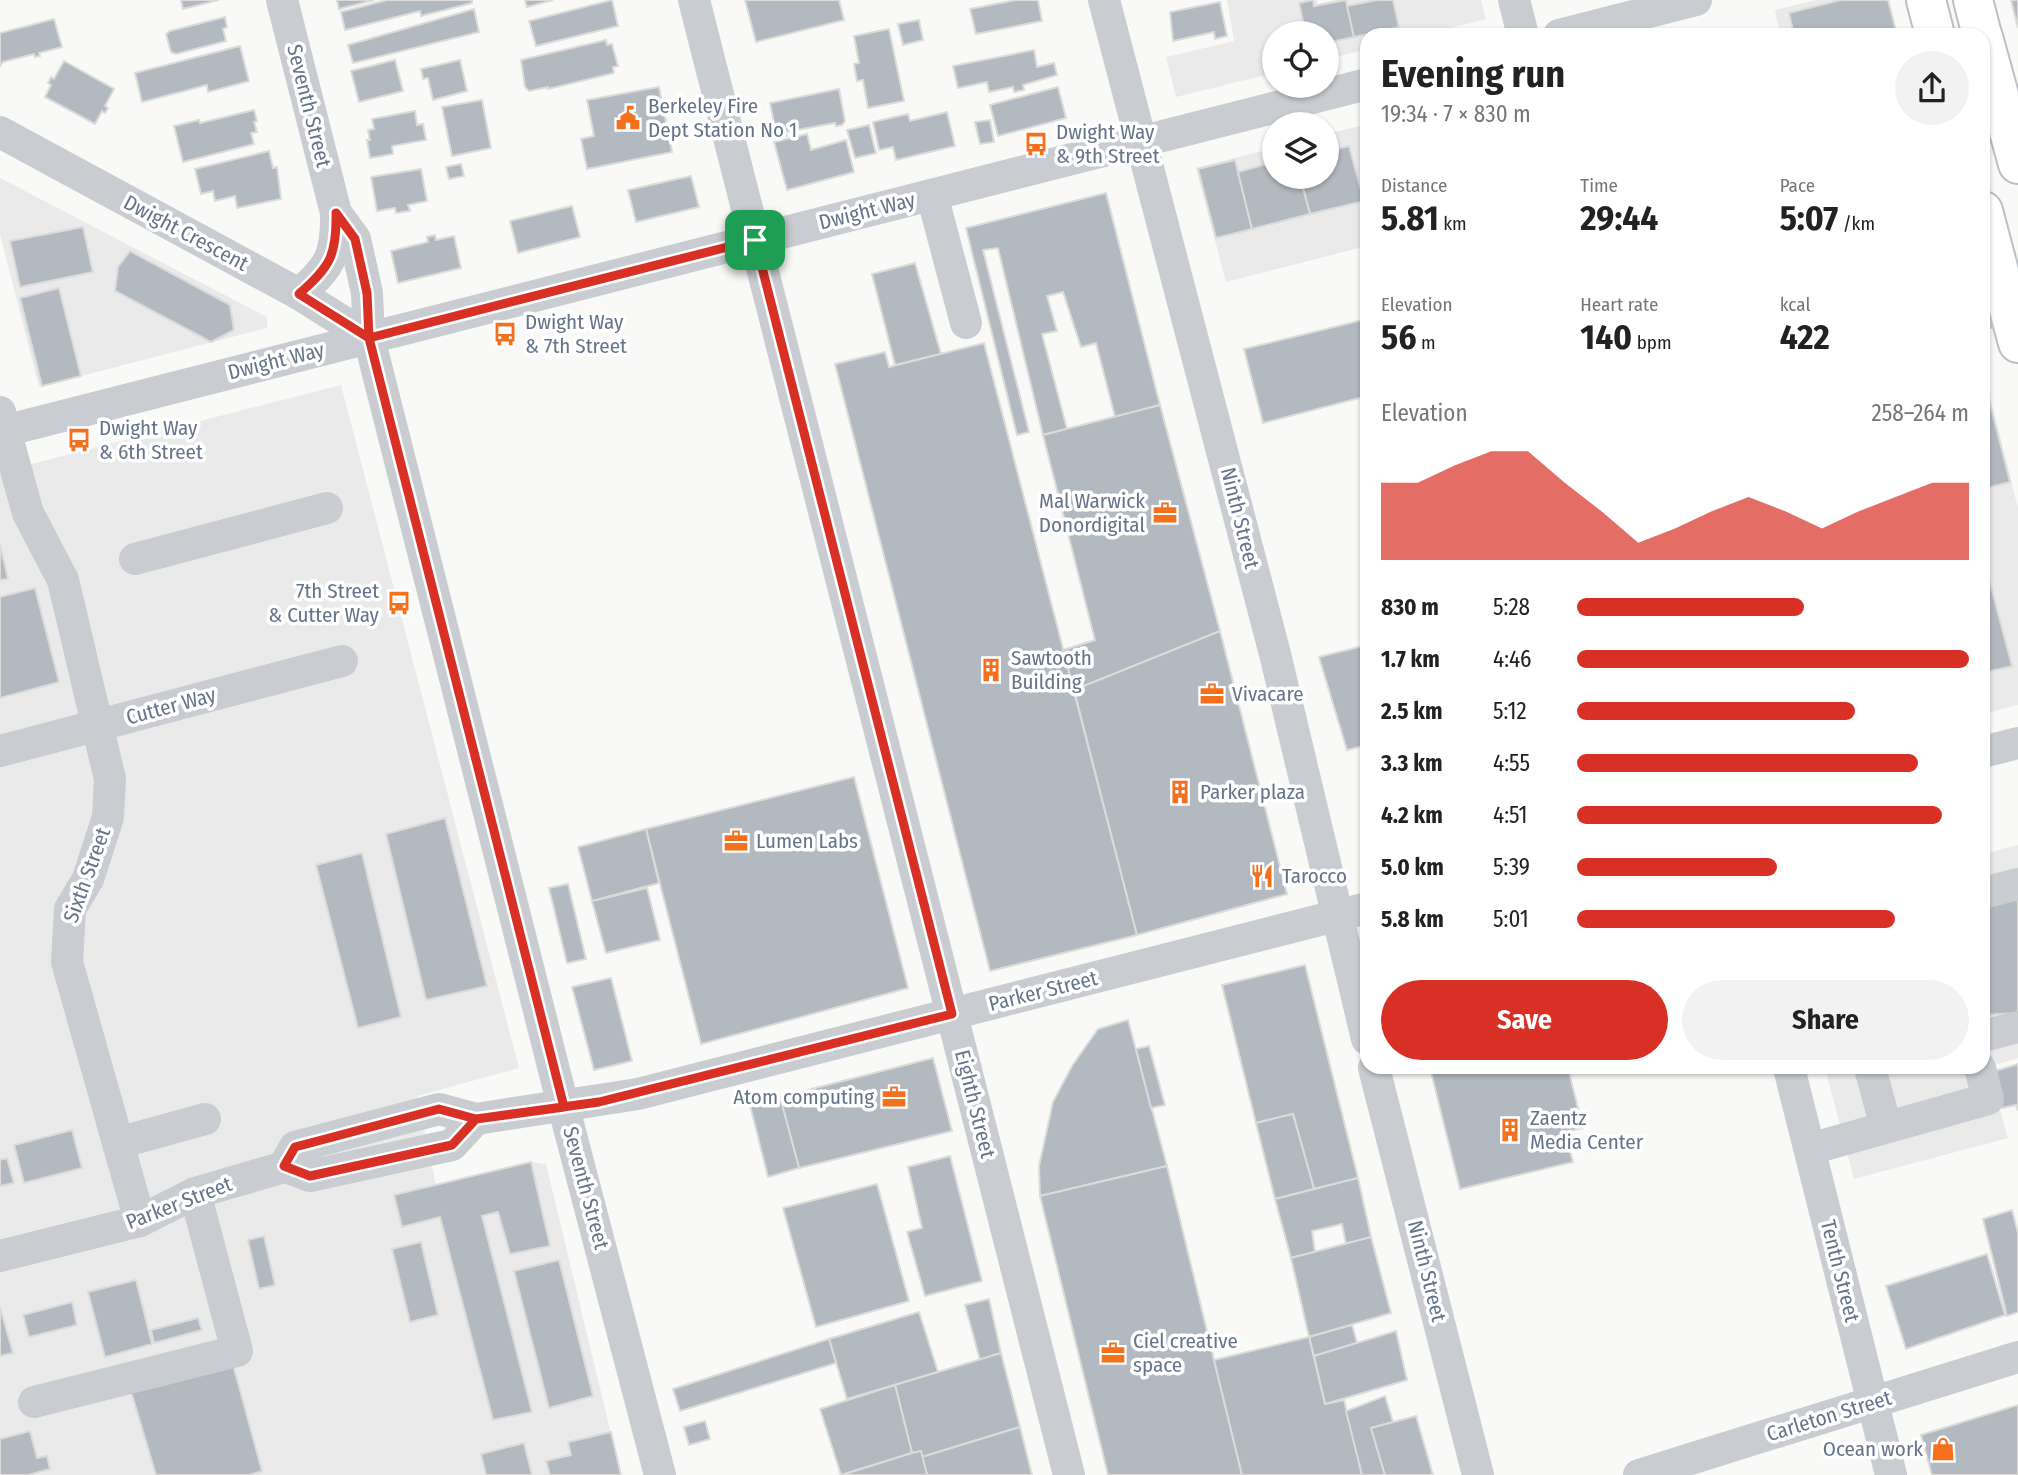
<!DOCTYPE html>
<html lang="en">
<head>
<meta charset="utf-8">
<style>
	body { margin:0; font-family:"Fira Sans Condensed",sans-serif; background:#f2f2f2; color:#222; height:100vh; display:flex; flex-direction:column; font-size:26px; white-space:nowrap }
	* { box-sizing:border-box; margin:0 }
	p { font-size:23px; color:#767676 }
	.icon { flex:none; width:38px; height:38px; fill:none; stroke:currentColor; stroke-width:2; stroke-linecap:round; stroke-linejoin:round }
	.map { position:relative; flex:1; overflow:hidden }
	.side { position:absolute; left:1360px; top:28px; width:630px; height:1046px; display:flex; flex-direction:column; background:#fff; border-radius:21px; box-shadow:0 2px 5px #0004 }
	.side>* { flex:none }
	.buttons { position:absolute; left:1262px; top:21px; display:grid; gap:14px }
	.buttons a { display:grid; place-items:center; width:77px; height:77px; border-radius:50%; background:#fff; box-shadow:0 2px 5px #0004; font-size:35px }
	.pin { position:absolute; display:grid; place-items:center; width:60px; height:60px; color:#fff; margin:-30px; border-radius:14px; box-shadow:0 4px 10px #0006 }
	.round { display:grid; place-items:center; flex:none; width:74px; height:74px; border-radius:37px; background:#f2f2f2 }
	.overview { display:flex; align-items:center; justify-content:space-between; height:119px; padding:0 21px }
	h1 { font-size:38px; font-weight:700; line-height:52px }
	.metrics { display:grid; grid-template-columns:repeat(3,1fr); gap:10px; height:119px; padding:7px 21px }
	.metrics div { display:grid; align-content:center }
	.metrics b { font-size:35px; font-weight:700 }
	.metrics small { font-size:19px; font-weight:400 }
	.metrics p { font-size:19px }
	.chart { height:196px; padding:14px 21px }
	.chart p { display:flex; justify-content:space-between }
	.chart svg { width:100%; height:126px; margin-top:7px; fill:#d93025; opacity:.7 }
	.primary-button { display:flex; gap:14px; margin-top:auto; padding:14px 21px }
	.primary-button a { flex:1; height:80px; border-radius:42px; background:#d93025; color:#fff; font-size:28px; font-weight:700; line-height:80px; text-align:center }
	.primary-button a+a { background:#f2f2f2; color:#222 }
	ul { padding:0 21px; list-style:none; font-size:23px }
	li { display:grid; grid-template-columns:112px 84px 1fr; align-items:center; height:52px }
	li i { height:18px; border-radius:9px; background:#d93025 }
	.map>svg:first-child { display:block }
	.built { fill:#eaeaea }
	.building { fill:#b3b9c1; stroke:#dbdbd9; stroke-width:2 }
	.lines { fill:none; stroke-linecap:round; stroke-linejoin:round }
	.major-casing { stroke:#bcbfc4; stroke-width:42 }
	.minor { stroke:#c9ccd1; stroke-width:32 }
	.major { stroke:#fff; stroke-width:38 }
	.route-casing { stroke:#fff; stroke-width:14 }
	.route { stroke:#d93025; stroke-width:9 }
	.labels { text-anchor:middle; stroke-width:7; stroke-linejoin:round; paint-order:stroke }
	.street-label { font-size:21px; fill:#66748b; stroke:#fff }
	.poi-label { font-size:21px; fill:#66748b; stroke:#fff; text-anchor:start }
</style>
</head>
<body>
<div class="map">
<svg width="2018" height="1475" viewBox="0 0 2018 1475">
	<rect width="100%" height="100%" fill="#f9faf7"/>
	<!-- built -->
	<g class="built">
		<polygon points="1227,0 1317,0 1318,4 1336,0 1481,0 1486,19 1423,35 1367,35 1367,49 1327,59 1326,33 1274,33 1274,73 1176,97 1166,57 1234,41"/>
		<polygon points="1816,0 1889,0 1898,35 1780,35 1775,10"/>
		<polygon points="1367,124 1367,246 1226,282 1196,168 1274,148 1274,177 1326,177 1327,134"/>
		<polygon points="0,178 267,317 267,328 39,387 0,234"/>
		<polygon points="1983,369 2018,508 2018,705 1983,714"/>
		<polygon points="341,385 519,1068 417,1096 436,1185 531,1162 546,1164 621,1475 0,1475 0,472"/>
		<polygon points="2018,845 2018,1058 1988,1067 2008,1138 1854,1179 1825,1068 1983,1068 1983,854"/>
	</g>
	<!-- building -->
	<g class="building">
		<polygon points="181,0 219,0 183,9"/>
		<polygon points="337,0 374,0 339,9"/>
		<polygon points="387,0 472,0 472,3 421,16 420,11 345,30 341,12"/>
		<polygon points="525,0 553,0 527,7"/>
		<polygon points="612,0 618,26 536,46 529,21"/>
		<polygon points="745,0 839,0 844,20 756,42"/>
		<polygon points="1016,0 1038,0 1042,21 976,34 970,9"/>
		<polygon points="1313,0 1314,6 1346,0 1354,37 1326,43 1326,33 1319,33 1318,28 1305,31 1299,3"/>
		<polygon points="1377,0 1393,0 1399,27 1354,37 1347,6"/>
		<polygon points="1841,0 1888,0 1897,35 1794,35 1789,13"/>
		<polygon points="2011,0 2018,0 2018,28"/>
		<polygon points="1220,2 1227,36 1215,39 1214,32 1173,41 1170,12"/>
		<polygon points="474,9 479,32 353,63 348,45"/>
		<polygon points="225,17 227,27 223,29 226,41 176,54 171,52 166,34 170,31"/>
		<polygon points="54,19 62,47 39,53 40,56 35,57 34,54 3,62 0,66 0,33"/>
		<polygon points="919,20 923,40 903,45 898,24"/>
		<polygon points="889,29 904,101 868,108 863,80 857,81 854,64 859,63 854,36"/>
		<polygon points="606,40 607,45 612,44 618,66 613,67 614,73 548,89 548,87 529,91 525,87 521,60"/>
		<polygon points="240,46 249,81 208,92 207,85 142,102 135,73"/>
		<polygon points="1034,50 1037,67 1054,63 1057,75 1023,85 1024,90 1014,92 1013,87 989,92 987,82 958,88 953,66"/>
		<polygon points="395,60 403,91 359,102 351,71"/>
		<polygon points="460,60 467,91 433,100 428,78 423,79 421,69"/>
		<polygon points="64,61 114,89 105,106 108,108 105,113 102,111 95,124 45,97 51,85 48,83 51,77 54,79"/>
		<polygon points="659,87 672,152 587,169 581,139 594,136 587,100"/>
		<polygon points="1058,87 1066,118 998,136 990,105"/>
		<polygon points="839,89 845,121 842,125 836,126 835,123 786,132 787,136 776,134 770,103"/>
		<polygon points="482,100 491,148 452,156 442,107"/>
		<polygon points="254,110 257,121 254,122 257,132 251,133 254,144 183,162 174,126 199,120 200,123"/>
		<polygon points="415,111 417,125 423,124 426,140 392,146 393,154 370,158 367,140 370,140 368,130 374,129 372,119"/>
		<polygon points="947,112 955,146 896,160 893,147 879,150 873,122 908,114 910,121"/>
		<polygon points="990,120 994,142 980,144 975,122"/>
		<polygon points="869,125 876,153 855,158 847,130"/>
		<polygon points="807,134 811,150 846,140 854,172 787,190 774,142"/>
		<polygon points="1349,146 1364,201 1310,214 1300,177 1326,177 1326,152"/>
		<polygon points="269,151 273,168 277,167 281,199 237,208 235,196 215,201 213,191 201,194 195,169"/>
		<polygon points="1235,160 1252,229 1216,238 1198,169"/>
		<polygon points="1274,162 1274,177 1300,177 1310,214 1252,229 1238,172"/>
		<polygon points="461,164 464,176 449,179 446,167"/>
		<polygon points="421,169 427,201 408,205 410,211 396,213 395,208 377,211 371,177"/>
		<polygon points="691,176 699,207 636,222 628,190"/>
		<polygon points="1106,193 1160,405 1115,417 1096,343 1081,347 1063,292 1047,296 1057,331 1042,334 1067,429 1043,435 998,248 983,250 1029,432 1017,435 966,228"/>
		<polygon points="572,206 580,237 518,253 510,221"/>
		<polygon points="83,227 93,272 20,287 10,241"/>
		<polygon points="435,235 436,240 454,236 461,268 398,283 391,251 428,242 427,237"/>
		<polygon points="130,251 230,305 234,330 211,342 115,291 118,267"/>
		<polygon points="915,263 941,354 895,365 872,274"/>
		<polygon points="59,288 81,376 42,386 20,298"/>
		<polygon points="1367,319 1367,396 1263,423 1244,349"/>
		<polygon points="984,343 1137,935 990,971 835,364 885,352 889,367"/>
		<polygon points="1983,376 2010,482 1983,489"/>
		<polygon points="1160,405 1220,631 1074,690 1063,650 1095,640 1043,435"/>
		<polygon points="0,545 8,579 0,580"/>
		<polygon points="1990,583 2012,666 1983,673 1983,585"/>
		<polygon points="35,588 59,682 0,698 0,597"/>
		<polygon points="1220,631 1287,894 1137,935 1074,690"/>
		<polygon points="1367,645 1367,745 1347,750 1319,657"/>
		<polygon points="854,777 908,988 701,1044 646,829"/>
		<polygon points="445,818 487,986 426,1000 386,834"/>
		<polygon points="646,829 659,883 592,901 578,847"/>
		<polygon points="362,853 401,1017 358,1028 316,865"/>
		<polygon points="568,884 586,959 567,963 549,888"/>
		<polygon points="647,888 660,940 606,953 592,901"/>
		<polygon points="2018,897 2018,1013 1983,1015 1983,904"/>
		<polygon points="1305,965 1358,1178 1314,1189 1293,1114 1256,1123 1222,985"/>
		<polygon points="611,978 632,1061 594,1070 572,987"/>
		<polygon points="1128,1020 1167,1166 1040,1196 1039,1166 1053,1102 1072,1066 1098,1029"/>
		<polygon points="1149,1046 1165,1105 1151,1108 1136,1049"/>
		<polygon points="933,1058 952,1131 799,1168 780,1097"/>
		<polygon points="2018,1064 2018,1111 2016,1105 2002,1108 1992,1072"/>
		<polygon points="1430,1068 1568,1068 1583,1128 1565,1132 1573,1162 1460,1189"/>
		<polygon points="780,1097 799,1168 768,1177 750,1105"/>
		<polygon points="1293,1114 1314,1189 1275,1199 1256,1123"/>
		<polygon points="72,1130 82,1168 24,1183 14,1145"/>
		<polygon points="950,1156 982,1281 925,1296 907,1232 922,1228 908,1167"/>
		<polygon points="7,1158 14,1183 0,1186 0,1160"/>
		<polygon points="531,1162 550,1246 510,1254 498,1212 482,1216 532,1412 493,1420 440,1217 402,1227 394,1195"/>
		<polygon points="1167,1166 1214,1360 1242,1475 1108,1475 1040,1196"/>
		<polygon points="1358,1178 1371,1237 1346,1244 1342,1224 1312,1231 1315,1252 1291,1258 1275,1199"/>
		<polygon points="877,1184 909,1301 816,1327 783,1208"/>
		<polygon points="2012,1210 2018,1233 2018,1312 2007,1316 1983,1219"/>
		<polygon points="264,1236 275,1285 259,1289 248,1240"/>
		<polygon points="1371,1237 1391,1313 1309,1337 1291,1258"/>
		<polygon points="421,1242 438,1315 410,1322 392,1249"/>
		<polygon points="1987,1254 2005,1315 1906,1349 1886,1286"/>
		<polygon points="559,1260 593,1396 549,1408 514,1271"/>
		<polygon points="136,1280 152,1344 105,1357 88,1292"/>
		<polygon points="989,1299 1001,1353 980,1360 965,1305"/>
		<polygon points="72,1302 77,1325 29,1337 23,1315"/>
		<polygon points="0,1307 13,1353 0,1356"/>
		<polygon points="919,1312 938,1372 847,1399 829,1339"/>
		<polygon points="198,1318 202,1330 154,1343 151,1330"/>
		<polygon points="1352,1325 1357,1343 1314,1356 1309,1337"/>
		<polygon points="1396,1331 1407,1380 1325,1404 1314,1356"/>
		<polygon points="1309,1337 1325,1404 1344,1400 1362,1475 1242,1475 1214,1360"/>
		<polygon points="829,1339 836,1363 680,1411 673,1389"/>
		<polygon points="1001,1353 1020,1427 922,1457 921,1451 912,1453 895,1385"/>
		<polygon points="232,1361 262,1471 249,1475 156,1475 130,1388"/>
		<polygon points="895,1385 912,1453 841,1475 820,1409"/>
		<polygon points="1385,1396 1393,1422 1371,1428 1385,1475 1362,1475 1346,1411"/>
		<polygon points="2018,1405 2018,1475 1932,1475 1921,1435"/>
		<polygon points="1416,1416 1433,1475 1385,1475 1371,1428"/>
		<polygon points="705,1421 710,1439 689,1445 684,1427"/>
		<polygon points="1020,1427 1032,1475 927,1475 922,1457"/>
		<polygon points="30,1431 37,1458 47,1456 50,1469 28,1475 0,1475 0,1439"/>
		<polygon points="611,1432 621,1475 550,1475 546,1461 571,1455 568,1442"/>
		<polygon points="524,1443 532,1475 486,1475 481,1454"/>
		<polygon points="921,1451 927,1475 842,1475 912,1453"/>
	</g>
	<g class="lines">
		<!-- major casing -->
		<g class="major-casing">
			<g id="major">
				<polyline points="1926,0 1935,35"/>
				<polyline points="1973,0 1982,35"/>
				<polyline points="1983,37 2018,164"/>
				<polyline points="1983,211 2018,343"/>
			</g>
		</g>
		<!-- minor -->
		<g class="minor">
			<path d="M 282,0 L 336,213 C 337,255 330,267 299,294"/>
			<polyline points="694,0 1069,1475"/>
			<polyline points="1104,0 1275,654 1367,1039"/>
			<polyline points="1514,0 1523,35"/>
			<polyline points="1559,35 1696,0"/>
			<polyline points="0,132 299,294 369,338"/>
			<polyline points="932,195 966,323"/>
			<polyline points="336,213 355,239 367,293 369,338 555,1074 660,1475"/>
			<polyline points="1983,313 2018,312"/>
			<polyline points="0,412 28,513 63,580 110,779 108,817 88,879 70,909 67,962 140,1221"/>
			<polyline points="0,432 1367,84"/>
			<polyline points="135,559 327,508"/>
			<polyline points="0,751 342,661"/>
			<polyline points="1983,752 2018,743"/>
			<polyline points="1983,893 2018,884"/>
			<polyline points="1983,1036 2018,1027"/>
			<polyline points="1374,1068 1478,1475"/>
			<polyline points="1789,1068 1891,1475"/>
			<polyline points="1870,1068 1886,1127"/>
			<polyline points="118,1143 205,1119"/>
			<polyline points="1810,1149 1988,1099 1980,1068"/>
			<polyline points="284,1166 295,1147 439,1109 476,1119 638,1094 1367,908"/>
			<polyline points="284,1166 310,1176 452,1145 476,1119"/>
			<polyline points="0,1256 140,1221 195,1193 305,1161"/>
			<polyline points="34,1402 237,1351 195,1193"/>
			<polyline points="1639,1475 2018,1357"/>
		</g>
		<!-- major -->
		<use href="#major" class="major"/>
	</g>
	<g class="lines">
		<!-- route casing -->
		<g class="route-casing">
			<path id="route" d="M 755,240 L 369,338 L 367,293 L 355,239 L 336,213 C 337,255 330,267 299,294 L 369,338 L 564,1107 L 476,1119 L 452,1145 L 310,1176 L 284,1166 L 295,1147 L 439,1109 L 476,1119 L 599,1102 L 952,1014 L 755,240"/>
		</g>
		<!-- route -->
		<use href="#route" class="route"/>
	</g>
	<!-- icons -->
	<defs>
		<g id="civic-bare" transform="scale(1.89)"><path d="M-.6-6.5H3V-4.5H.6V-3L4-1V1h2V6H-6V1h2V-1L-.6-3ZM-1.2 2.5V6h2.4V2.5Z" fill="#f4701d" stroke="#fff" stroke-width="2.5" paint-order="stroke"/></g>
		<g id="bus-bare" transform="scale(1.89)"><path d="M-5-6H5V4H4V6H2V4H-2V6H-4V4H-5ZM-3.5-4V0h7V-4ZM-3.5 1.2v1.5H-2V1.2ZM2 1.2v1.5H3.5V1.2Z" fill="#f4701d" stroke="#fff" stroke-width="2.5" paint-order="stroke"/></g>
		<g id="office-bare" transform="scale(1.89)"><path d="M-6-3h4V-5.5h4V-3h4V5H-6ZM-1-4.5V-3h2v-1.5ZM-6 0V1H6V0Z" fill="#f4701d" stroke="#fff" stroke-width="2.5" paint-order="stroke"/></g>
		<g id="building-bare" transform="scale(1.89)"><path d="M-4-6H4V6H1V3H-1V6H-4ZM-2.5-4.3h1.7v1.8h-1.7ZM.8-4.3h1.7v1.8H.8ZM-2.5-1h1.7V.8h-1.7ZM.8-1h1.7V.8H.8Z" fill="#f4701d" stroke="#fff" stroke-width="2.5" paint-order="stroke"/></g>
		<g id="restaurant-bare" transform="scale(1.89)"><path d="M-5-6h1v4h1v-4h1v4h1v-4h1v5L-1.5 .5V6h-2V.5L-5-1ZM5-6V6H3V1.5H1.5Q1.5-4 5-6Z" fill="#f4701d" stroke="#fff" stroke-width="2.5" paint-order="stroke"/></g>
		<g id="shop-bare" transform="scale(1.89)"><path d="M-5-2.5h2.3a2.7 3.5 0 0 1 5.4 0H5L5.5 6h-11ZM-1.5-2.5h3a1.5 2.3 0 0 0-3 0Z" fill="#f4701d" stroke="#fff" stroke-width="2.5" paint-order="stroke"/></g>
	</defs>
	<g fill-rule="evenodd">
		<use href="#civic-bare" x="628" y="118"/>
		<use href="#bus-bare" x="1036" y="144"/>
		<use href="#bus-bare" x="505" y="334"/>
		<use href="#bus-bare" x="79" y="440"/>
		<use href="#office-bare" x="1165" y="513"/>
		<use href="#bus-bare" x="399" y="603"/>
		<use href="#building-bare" x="991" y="670"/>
		<use href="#office-bare" x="1212" y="694"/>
		<use href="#building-bare" x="1180" y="792"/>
		<use href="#office-bare" x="736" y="841"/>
		<use href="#restaurant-bare" x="1262" y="876"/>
		<use href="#office-bare" x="894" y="1097"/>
		<use href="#building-bare" x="1510" y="1130"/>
		<use href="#office-bare" x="1113" y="1353"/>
		<use href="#shop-bare" x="1943" y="1449"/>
	</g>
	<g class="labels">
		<!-- street labels -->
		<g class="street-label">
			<text transform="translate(309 106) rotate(76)" y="7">Seventh Street</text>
			<text transform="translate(867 211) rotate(-14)" y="7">Dwight Way</text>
			<text transform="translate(186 233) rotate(28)" y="7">Dwight Crescent</text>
			<text transform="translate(276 361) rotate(-14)" y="7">Dwight Way</text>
			<text transform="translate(1240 518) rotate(76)" y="7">Ninth Street</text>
			<text transform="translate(171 706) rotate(-15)" y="7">Cutter Way</text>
			<text transform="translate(87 875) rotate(-70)" y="7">Sixth Street</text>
			<text transform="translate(1043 991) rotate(-14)" y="7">Parker Street</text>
			<text transform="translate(975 1104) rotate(76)" y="7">Eighth Street</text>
			<text transform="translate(586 1188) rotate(75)" y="7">Seventh Street</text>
			<text transform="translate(179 1203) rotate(-21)" y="7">Parker Street</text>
			<text transform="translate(1427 1271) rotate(76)" y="7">Ninth Street</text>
			<text transform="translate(1840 1271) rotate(76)" y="7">Tenth Street</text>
			<text transform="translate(1829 1416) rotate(-17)" y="7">Carleton Street</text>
		</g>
		<!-- poi labels -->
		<g class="poi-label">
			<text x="648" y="113">Berkeley Fire<tspan x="648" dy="24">Dept Station No 1</tspan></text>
			<text x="1056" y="139">Dwight Way<tspan x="1056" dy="24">&amp; 9th Street</tspan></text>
			<text x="525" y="329">Dwight Way<tspan x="525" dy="24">&amp; 7th Street</tspan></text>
			<text x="99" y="435">Dwight Way<tspan x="99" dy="24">&amp; 6th Street</tspan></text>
			<text x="1145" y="508" text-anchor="end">Mal Warwick<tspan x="1145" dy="24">Donordigital</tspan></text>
			<text x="379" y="598" text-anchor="end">7th Street<tspan x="379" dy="24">&amp; Cutter Way</tspan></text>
			<text x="1011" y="665">Sawtooth<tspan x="1011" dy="24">Building</tspan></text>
			<text x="1232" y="701">Vivacare</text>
			<text x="1200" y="799">Parker plaza</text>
			<text x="756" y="848">Lumen Labs</text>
			<text x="1282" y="883">Tarocco</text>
			<text x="874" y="1104" text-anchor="end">Atom computing</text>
			<text x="1530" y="1125">Zaentz<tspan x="1530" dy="24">Media Center</tspan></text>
			<text x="1133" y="1348">Ciel creative<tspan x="1133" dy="24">space</tspan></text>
			<text x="1923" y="1456" text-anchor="end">Ocean work</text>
		</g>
	</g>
</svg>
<div class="buttons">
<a><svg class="icon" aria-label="locate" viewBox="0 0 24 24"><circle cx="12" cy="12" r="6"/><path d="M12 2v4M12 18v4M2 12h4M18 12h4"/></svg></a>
<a><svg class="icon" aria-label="layers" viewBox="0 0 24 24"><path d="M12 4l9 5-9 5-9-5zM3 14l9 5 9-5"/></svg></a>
</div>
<div class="pin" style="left:755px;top:240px;background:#1e9e55"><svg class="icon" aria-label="arrive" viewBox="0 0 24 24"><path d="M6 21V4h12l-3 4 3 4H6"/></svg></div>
<section class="side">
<div class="overview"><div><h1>Evening run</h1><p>19:34 · 7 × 830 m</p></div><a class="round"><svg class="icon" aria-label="share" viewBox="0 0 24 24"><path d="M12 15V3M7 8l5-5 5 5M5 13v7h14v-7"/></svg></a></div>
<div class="metrics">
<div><p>Distance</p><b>5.81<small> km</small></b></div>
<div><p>Time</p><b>29:44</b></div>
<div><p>Pace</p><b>5:07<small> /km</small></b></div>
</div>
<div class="metrics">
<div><p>Elevation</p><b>56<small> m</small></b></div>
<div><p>Heart rate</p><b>140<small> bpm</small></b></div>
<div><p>kcal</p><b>422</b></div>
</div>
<div class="chart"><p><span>Elevation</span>258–264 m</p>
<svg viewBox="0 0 160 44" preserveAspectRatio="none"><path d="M0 44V17L10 17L20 11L30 6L40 6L50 17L60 27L70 38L80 33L90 27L100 22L110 27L120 33L130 27L140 22L150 17L160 17V44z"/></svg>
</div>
<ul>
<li><b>830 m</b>5:28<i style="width:58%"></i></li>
<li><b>1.7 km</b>4:46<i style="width:100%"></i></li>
<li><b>2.5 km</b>5:12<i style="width:71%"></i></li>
<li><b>3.3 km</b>4:55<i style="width:87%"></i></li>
<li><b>4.2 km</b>4:51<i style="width:93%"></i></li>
<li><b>5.0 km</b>5:39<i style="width:51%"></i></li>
<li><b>5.8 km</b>5:01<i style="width:81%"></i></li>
</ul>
<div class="primary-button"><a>Save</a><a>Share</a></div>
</section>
</div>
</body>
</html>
